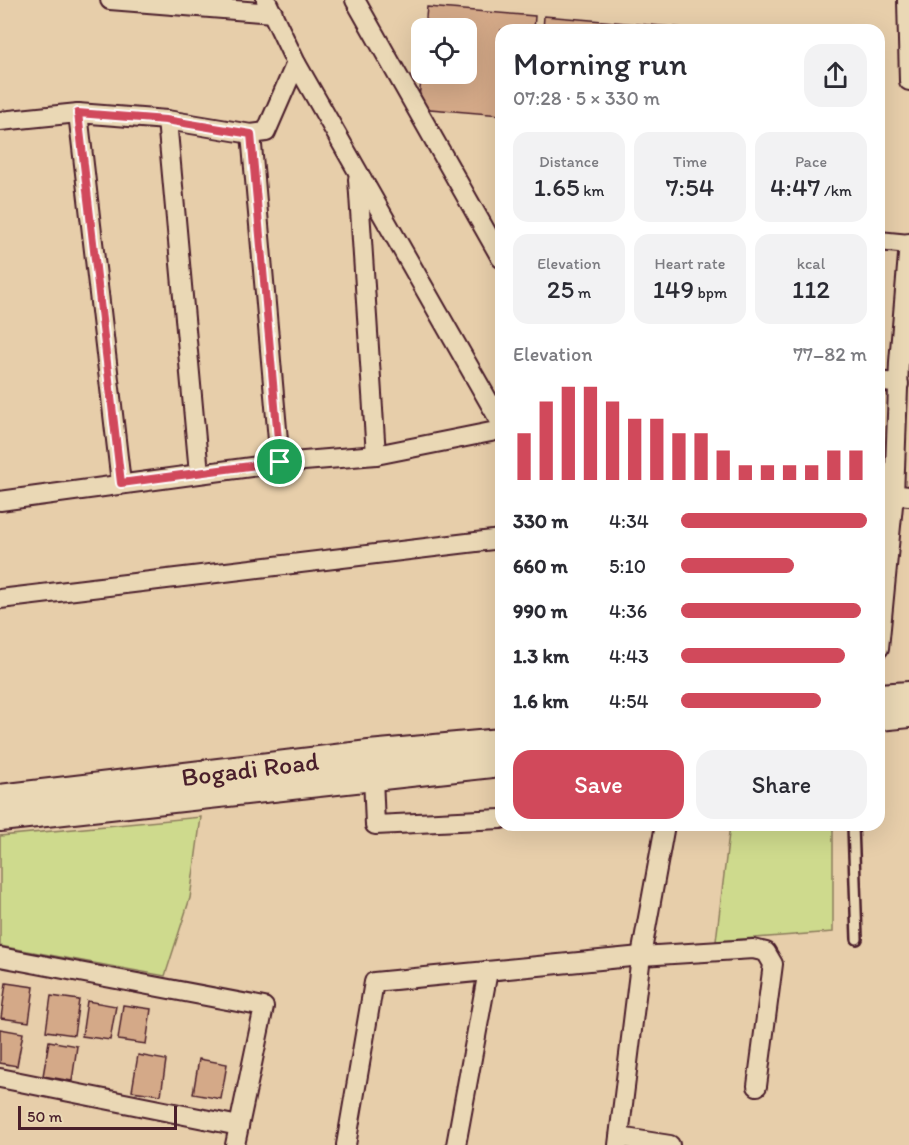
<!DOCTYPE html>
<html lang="en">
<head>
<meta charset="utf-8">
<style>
	body { margin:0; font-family:Itim,sans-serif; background:#f2f2f3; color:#2b2b33; height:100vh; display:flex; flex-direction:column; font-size:22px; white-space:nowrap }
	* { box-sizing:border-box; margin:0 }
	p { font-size:20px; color:#7c7c81 }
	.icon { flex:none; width:33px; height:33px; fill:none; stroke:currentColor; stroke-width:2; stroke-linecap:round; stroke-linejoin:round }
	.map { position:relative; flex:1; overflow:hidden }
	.details { position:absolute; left:495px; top:24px; width:390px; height:807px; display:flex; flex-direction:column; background:#fff; border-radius:18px; box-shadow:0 6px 24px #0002 }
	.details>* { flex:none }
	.tools { position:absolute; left:411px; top:18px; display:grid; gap:12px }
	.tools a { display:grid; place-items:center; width:66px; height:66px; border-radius:12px; background:#fff; box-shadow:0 6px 24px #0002; font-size:30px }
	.scale { position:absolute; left:18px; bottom:15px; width:159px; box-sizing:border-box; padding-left:6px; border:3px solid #4a1f2b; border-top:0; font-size:16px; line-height:21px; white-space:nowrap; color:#4a1f2b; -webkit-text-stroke:4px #ead8b5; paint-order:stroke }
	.pin { position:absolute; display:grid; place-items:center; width:51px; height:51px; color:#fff; margin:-26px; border:3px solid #fff; border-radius:50%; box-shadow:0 2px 6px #0007 }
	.round { display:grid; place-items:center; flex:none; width:63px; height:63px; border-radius:18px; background:#f2f2f3 }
	.summary { display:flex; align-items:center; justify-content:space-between; height:102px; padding:0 18px }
	h1 { font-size:33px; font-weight:600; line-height:45px }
	.stats { display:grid; grid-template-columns:repeat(3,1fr); gap:9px; height:102px; padding:6px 18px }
	.stats div { display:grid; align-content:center; border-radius:15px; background:#f2f2f3; text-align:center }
	.stats b { font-size:26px; font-weight:600 }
	.stats small { font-size:16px; font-weight:400 }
	.stats p { font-size:16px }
	.chart { height:168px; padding:12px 18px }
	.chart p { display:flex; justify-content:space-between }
	.chart svg { width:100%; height:108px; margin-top:6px; stroke:#d1495b; stroke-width:6 }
	.cta { display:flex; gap:12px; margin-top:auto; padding:12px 18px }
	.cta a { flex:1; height:69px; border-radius:18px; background:#d1495b; color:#fff; font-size:24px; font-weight:600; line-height:69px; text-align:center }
	.cta a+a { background:#f2f2f3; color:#2b2b33 }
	ul { padding:0 18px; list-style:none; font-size:20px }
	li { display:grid; grid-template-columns:96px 72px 1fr; align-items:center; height:45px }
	li i { height:15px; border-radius:8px; background:#d1495b }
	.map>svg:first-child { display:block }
	.green { fill:#ceda8d; stroke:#8c7c5c; stroke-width:1.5 }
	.building { fill:#d4a988; stroke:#4a1f2b; stroke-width:1.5 }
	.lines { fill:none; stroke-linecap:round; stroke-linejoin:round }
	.service-casing { stroke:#4a1f2b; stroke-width:14 }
	.minor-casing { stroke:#4a1f2b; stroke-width:22 }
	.secondary-casing { stroke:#4a1f2b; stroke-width:30 }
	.service { stroke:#ead8b5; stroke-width:9 }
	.minor { stroke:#ead8b5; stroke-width:18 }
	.secondary { stroke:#ead8b5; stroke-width:26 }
	.route-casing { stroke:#fff; stroke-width:12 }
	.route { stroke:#d1495b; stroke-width:8 }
	.labels { text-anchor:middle; stroke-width:4.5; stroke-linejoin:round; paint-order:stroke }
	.street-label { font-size:26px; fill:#4a1f2b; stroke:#ead8b5 }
</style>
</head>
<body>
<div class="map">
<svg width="909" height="1145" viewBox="0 0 909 1145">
	<rect width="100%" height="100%" fill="#e7ceaa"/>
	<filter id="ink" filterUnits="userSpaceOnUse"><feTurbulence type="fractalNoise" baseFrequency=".0167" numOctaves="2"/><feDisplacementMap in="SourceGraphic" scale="12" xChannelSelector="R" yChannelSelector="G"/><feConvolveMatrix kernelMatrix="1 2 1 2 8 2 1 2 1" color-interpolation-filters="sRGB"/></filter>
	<g filter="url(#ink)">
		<!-- green -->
		<g class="green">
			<polygon points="201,817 190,898 165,976 0,946 0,836"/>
			<polygon points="730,825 833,825 833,932 716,941"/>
		</g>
		<!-- building -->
		<g class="building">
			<polygon points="427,7 535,16 534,30 501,30 501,115 418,108 422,70 422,74 466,74 466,28 425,28"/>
			<polygon points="544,16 708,30 543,30"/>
			<polygon points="6,983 34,987 29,1022 1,1018"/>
			<polygon points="51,996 79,1000 74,1035 46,1031"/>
			<polygon points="87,1001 116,1006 110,1040 82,1036"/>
			<polygon points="123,1005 151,1009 146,1044 118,1040"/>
			<polygon points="0,1029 23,1033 17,1066 0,1063"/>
			<polygon points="49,1041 77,1046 72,1081 43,1076"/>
			<polygon points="138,1055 166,1060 161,1095 132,1091"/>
			<polygon points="199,1059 227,1064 221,1099 193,1094"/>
		</g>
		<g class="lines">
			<!-- service casing -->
			<g class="service-casing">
				<polyline id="service" points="853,825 857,939"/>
			</g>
			<!-- minor casing -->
			<g class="minor-casing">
				<g id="minor">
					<polyline points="110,0 273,13"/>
					<polyline points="266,0 296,63 501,423"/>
					<polyline points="355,0 501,258"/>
					<polyline points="907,0 909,81"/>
					<polyline points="78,113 121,483"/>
					<polyline points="167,120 199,473"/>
					<polyline points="0,121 78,113 167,120 251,134 266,132 296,63"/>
					<polyline points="251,134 280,463"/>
					<polyline points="358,179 376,455"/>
					<polyline points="879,241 909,244"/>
					<polyline points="879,381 899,384"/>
					<polyline points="879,493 909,496"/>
					<polyline points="0,501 280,463 376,455 501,430"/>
					<polyline points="0,599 501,539"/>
					<polyline points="879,648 894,495 899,362 909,243"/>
					<polyline points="373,777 375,825 501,819"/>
					<polyline points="0,957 264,1007 235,1145"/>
					<polyline points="0,1078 239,1126"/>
					<polyline points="619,1137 670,1145"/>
					<polyline points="346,1145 374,982 641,956 753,949 766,952 773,964 757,1086"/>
					<polyline points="456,1145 488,971"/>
					<polyline points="618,1145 641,956 665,825"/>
				</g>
			</g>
			<!-- secondary casing -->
			<g class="secondary-casing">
				<g id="secondary">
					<polyline points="879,697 909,695"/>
					<polyline points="879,717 909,714"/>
					<polyline points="0,798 369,754 501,742"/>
					<polyline points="0,818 501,763"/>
				</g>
			</g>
			<!-- service -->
			<use href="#service" class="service"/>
			<!-- minor -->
			<use href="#minor" class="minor"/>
			<!-- secondary -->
			<use href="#secondary" class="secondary"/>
		</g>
	</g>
	<g class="lines" filter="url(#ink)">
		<!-- route casing -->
		<g class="route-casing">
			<polygon id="route" points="78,113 166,120 251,134 280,462 121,483"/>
		</g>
		<!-- route -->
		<use href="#route" class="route"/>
	</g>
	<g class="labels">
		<!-- street labels -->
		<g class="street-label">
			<text transform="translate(250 769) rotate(-7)" y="9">Bogadi Road</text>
		</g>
	</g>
</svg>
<div class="tools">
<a><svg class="icon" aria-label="locate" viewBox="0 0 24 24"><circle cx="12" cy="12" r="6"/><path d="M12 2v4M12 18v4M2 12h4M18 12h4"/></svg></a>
</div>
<div class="scale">50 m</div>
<div class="pin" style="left:280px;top:462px;background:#1e9e55"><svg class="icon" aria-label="arrive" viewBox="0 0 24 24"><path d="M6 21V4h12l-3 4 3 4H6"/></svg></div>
<section class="details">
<div class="summary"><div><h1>Morning run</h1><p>07:28 · 5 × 330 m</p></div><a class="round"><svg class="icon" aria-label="share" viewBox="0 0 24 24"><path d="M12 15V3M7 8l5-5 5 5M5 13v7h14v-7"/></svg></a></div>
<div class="stats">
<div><p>Distance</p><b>1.65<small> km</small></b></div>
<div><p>Time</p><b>7:54</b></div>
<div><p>Pace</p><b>4:47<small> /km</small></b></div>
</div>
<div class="stats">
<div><p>Elevation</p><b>25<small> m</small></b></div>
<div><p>Heart rate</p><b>149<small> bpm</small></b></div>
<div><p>kcal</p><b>112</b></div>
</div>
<div class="chart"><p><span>Elevation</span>77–82 m</p>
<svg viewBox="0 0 160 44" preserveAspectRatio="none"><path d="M5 44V25M15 44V12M25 44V6M35 44V6M45 44V12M55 44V19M65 44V19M75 44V25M85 44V25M95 44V32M105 44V38M115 44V38M125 44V38M135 44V38M145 44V32M155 44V32"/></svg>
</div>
<ul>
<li><b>330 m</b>4:34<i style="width:100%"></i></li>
<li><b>660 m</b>5:10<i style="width:61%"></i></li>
<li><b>990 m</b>4:36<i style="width:97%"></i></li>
<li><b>1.3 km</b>4:43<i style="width:88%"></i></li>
<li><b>1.6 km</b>4:54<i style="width:75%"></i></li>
</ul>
<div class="cta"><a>Save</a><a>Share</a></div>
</section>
</div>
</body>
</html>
